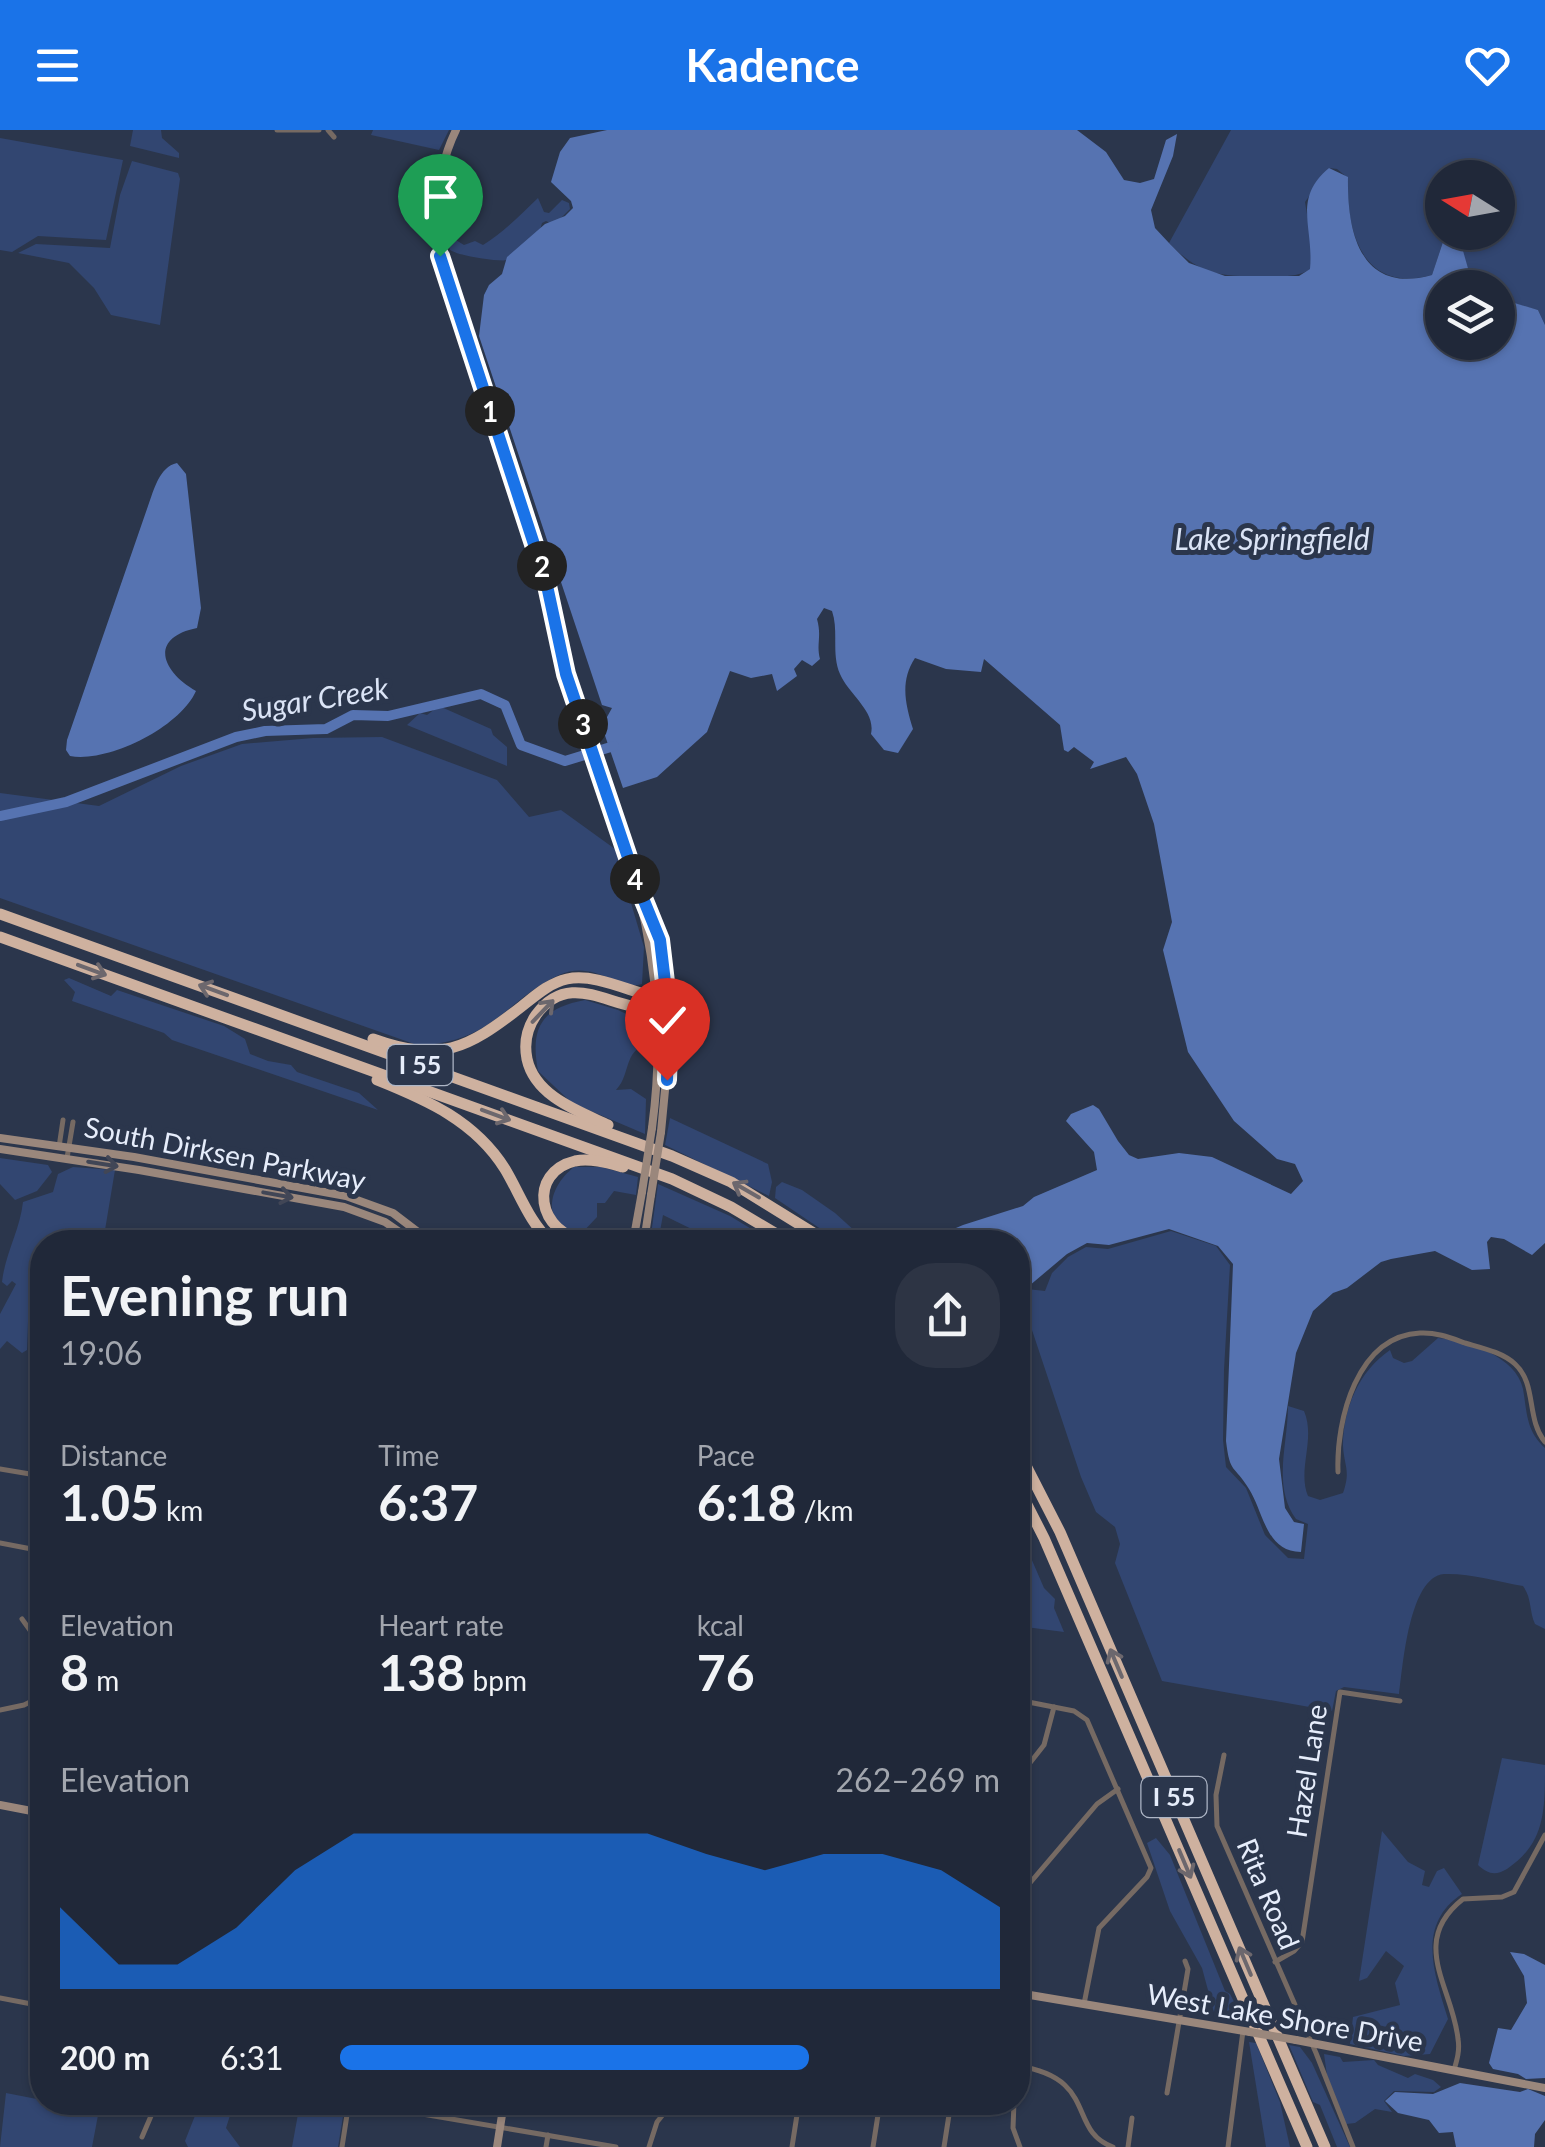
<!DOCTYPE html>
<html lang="en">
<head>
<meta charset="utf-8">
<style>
	body { margin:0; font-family:Lato,sans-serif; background:#2d3444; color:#f1f3f6; height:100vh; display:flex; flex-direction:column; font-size:38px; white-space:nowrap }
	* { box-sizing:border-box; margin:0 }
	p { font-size:32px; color:#a2a6ae }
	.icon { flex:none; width:55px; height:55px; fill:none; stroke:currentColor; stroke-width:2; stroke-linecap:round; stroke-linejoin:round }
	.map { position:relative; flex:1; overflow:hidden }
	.sheet { position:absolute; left:30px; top:1100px; width:1000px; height:885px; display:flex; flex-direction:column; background:#202839; border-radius:40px; box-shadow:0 2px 8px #0004,0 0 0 2px #3d4453 }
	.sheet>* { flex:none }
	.needle { width:65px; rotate:281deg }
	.buttons { position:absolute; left:1425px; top:30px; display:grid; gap:20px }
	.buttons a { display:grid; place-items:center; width:90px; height:90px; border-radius:50%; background:#202839; box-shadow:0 2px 8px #0004,0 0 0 2px #3d4453; font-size:50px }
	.pin { position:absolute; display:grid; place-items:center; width:85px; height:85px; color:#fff; margin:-102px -42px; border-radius:50% 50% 50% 0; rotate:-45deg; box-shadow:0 0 10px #0007 }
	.pin .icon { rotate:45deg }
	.km { position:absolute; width:50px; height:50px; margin:-25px; border-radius:50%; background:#222; color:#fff; font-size:28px; line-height:50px; text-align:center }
	.round { display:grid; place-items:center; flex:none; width:105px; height:105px; border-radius:40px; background:#2d3444 }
	.head { display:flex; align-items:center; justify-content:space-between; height:170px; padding:0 30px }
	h1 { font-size:55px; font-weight:700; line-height:75px }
	.figures { display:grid; grid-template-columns:repeat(3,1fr); gap:15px; height:170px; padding:10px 30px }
	.figures div { display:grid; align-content:center }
	.figures b { font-size:50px; font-weight:700 }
	.figures small { font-size:28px; font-weight:400 }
	.figures p { font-size:28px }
	.chart { height:280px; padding:20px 30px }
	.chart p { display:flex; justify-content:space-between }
	.chart svg { width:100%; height:180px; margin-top:10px; fill:#1a73e8; opacity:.7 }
	ul { padding:0 30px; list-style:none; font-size:32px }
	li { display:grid; grid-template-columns:160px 120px 1fr; align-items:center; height:75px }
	li i { height:25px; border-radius:12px; background:#1a73e8 }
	header { display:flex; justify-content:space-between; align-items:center; height:130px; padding:0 30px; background:#1a73e8; color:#fff; font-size:45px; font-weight:700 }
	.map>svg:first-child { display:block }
	.green { fill:#324671 }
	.water { fill:#5673b1 }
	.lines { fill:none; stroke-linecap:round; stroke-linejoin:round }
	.river { stroke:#5673b1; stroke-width:10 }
	.street { stroke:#766a63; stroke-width:5 }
	.secondary { stroke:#9a877c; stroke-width:8 }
	.highway { stroke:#ceb19f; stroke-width:11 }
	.secondary-bridge { stroke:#9a877c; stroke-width:8 }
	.oneway { stroke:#6c676d }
	.oneway2 { stroke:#414656 }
	.route-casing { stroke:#fff; stroke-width:20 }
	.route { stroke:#1a73e8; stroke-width:12 }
	.labels { text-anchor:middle; stroke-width:10; stroke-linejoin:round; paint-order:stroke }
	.shield { fill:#2b364c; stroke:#aeb6c6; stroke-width:2.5 }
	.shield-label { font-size:25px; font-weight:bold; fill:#e6edfb }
	.street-label { font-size:28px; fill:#e6edfb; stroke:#2b364c }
	.water-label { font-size:30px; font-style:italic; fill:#dbe4f6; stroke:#2b364c }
</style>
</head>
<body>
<header><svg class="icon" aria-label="menu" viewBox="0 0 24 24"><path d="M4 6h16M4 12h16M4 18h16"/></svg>Kadence<svg class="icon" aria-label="heart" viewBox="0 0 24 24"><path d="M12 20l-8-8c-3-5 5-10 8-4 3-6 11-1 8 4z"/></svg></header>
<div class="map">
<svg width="1545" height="2017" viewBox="0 0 1545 2017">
	<rect width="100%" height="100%" fill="#2b364c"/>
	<!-- green -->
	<g class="green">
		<polygon points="133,0 161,0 162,8 179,23 179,28 130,16"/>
		<polygon points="373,0 449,0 439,20 371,5"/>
		<path d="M 1231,0 L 1545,0 L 1545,195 L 1538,180 L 1501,170 L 1498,158 C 1467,157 1463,129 1458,103 L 1498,102 L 1498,48 L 1442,48 L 1442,102 L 1446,103 L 1432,145 C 1363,164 1346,103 1348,48 L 1337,39 L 1329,38 L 1305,72 L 1312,114 L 1311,139 C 1296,148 1281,146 1264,146 C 1220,147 1200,145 1169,113 Z"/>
		<polygon points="0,8 123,30 106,110 38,106 12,122 0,120"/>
		<polygon points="132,31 178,43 180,49 160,195 111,185 94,158 69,133 18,123 36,114 110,118 120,65"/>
		<path d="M 538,68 L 544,82 L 549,83 L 562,70 L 569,73 L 570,79 L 554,95 L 546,91 L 542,93 L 540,100 L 509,130 C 498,132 459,126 450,120 L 446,104 L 464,115 L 475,111 L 483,115 C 504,102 520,85 538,68 Z"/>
		<polygon points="439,576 491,599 493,605 507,617 507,636 407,595 420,583 427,585"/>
		<path d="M 382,607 L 497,650 L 529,687 L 561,680 L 615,719 L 644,817 L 642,854 C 620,862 594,829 559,845 C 531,857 512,879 487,895 C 466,909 445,913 420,916 L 0,768 L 0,663 L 99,676 L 181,636 L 242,614 L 313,608 Z"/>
		<polygon points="69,848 111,866 117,860 224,896 245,909 250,924 268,931 291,935 297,942 359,963 378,980 172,910 164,903 72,871 75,862 64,850"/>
		<path d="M 585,870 L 618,880 L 647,894 C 653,913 637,914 630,929 C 625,941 625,950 616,960 L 631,959 L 646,969 L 645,1004 L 572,973 L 538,941 C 530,898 541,878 585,870 Z"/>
		<polygon points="670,988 768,1034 772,1052 769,1066 665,1015"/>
		<polygon points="0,1028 48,1035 52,1042 37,1061 15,1070 0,1054"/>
		<path d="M 73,1037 L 115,1040 L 103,1112 L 42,1112 L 42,1169 L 39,1173 L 41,1181 L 28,1192 L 27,1220 L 22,1223 L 7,1211 L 0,1219 L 0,1184 L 16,1154 L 12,1151 L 7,1156 L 2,1152 C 5,1124 20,1100 23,1072 L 53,1062 L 58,1044 Z"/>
		<path d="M 574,1037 L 601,1037 L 638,1047 L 636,1065 L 614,1061 L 605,1073 L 597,1073 L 597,1087 L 581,1104 C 540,1096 547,1058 574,1037 Z"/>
		<polygon points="782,1052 802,1060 835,1083 867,1112 840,1112 775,1068 776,1057"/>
		<polygon points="658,1054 730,1086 763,1106 762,1112 718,1112 663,1085 658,1112 650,1112"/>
		<path d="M 1171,1101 L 1216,1116 L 1230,1135 L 1224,1240 L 1223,1310 L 1226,1337 L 1246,1358 L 1265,1405 L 1288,1428 L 1304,1429 L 1308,1394 L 1296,1389 C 1272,1356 1288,1314 1288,1276 L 1304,1281 C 1316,1309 1297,1340 1308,1366 L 1320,1370 L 1343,1363 C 1351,1340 1344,1336 1343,1316 C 1343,1279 1359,1241 1390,1220 L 1393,1228 L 1404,1233 L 1412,1231 L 1438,1208 C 1468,1211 1516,1226 1523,1259 C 1527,1282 1526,1301 1545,1318 L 1545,1499 L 1535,1494 C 1529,1481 1532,1468 1523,1456 C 1499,1452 1469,1443 1444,1444 C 1409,1447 1403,1536 1399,1564 L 1344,1557 L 1336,1561 L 1332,1581 L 1162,1551 L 1115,1433 L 1120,1414 L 1115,1397 L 1096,1382 L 1081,1347 L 1018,1158 L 1045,1161 L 1052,1143 L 1068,1127 L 1086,1117 L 1108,1119 Z"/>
		<polygon points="1018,1398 1044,1458 1055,1469 1054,1478 1064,1502 1018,1496"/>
		<path d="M 1502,1628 L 1545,1635 C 1545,1681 1545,1713 1507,1739 C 1495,1746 1488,1744 1478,1735 Z"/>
		<path d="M 1382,1701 L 1408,1732 L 1425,1741 L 1422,1755 L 1429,1757 L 1437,1741 L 1444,1738 L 1462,1764 C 1415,1795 1435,1846 1448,1889 L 1430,1924 L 1404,1926 L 1350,1914 L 1353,1887 L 1400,1875 L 1395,1853 L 1404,1836 L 1386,1821 L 1367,1848 L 1359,1851 Z"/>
		<polygon points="1156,1708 1170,1725 1225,1861 1230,1864 1245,1893 1215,1886 1202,1838 1170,1781 1147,1713"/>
		<polygon points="1249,1912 1256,1913 1280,1972 1290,2017 1266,2017"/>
		<polygon points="1289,1915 1300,1917 1312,1933 1350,2017 1337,2017 1320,1975 1313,1972"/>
		<polygon points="1324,1924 1340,1927 1343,1932 1374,1930 1378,1935 1408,1948 1415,1944 1433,1950 1441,1957 1434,1962 1394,1961 1384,1971 1392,1982 1375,1979 1355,1993 1346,1994 1327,1945"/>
		<polygon points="6,1963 42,1970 42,1972 99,1980 92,2017 0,2017"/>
		<polygon points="200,1973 234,1973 226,1998 240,2017 188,2017 185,2011"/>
		<polygon points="300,1973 342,1977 344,1980 338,2017 292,2017"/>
	</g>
	<!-- water -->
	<g class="water">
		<path d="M 607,0 L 1077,0 L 1106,22 L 1124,50 L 1140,53 L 1154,49 L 1166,10 L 1177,4 L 1173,26 L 1151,80 L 1155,98 L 1169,113 L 1189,133 L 1225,146 L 1299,146 L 1310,139 C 1314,97 1292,69 1329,38 L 1348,47 C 1347,103 1361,165 1432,145 L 1446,103 L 1458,103 L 1471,149 L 1483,157 L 1442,158 L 1442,212 L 1498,212 L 1498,168 L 1538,180 L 1545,195 L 1545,1113 L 1532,1125 L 1504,1109 L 1491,1107 L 1487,1112 L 1490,1139 L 1472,1140 L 1435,1121 L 1391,1129 L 1381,1132 L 1347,1158 L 1333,1163 L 1313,1181 L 1296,1223 L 1279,1329 L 1285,1378 L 1294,1392 L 1304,1394 L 1301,1422 C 1266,1422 1264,1383 1249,1359 C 1234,1334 1230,1345 1226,1311 L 1233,1134 L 1218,1116 L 1169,1099 L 1109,1115 L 1087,1113 L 1067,1124 L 1029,1156 L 1018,1153 L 1018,1112 L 923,1112 L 963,1095 L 1023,1076 L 1034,1067 L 1097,1040 L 1094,1022 L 1066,991 L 1071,984 L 1093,975 L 1099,979 L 1118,1011 L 1129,1025 L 1138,1029 L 1179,1023 L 1212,1027 L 1291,1064 L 1303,1051 L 1295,1034 L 1277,1029 L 1234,991 L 1188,922 L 1163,820 L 1172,792 L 1154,694 L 1137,644 L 1126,627 L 1090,639 L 1094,632 L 1074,617 L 1068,622 L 1064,620 L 1060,595 L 984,529 L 981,542 L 946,539 L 915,528 C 900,551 905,573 913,599 L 898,623 L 884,620 L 871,604 C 876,581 849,565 840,544 C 831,523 839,501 832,481 L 824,478 L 817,489 C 822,507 816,514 820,529 L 812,536 L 802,530 L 794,539 L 797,546 L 777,561 L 772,544 L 751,548 L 730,541 L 707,602 L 657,647 L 623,658 L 600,591 L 607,587 L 612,578 L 602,575 L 479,206 L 484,165 L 489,155 L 502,144 L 507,127 L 545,94 L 565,86 L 573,78 L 571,71 L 551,52 L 560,22 L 570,8 Z"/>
		<path d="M 177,333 L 186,344 L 201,478 L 197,498 C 148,508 162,542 196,561 C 180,597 109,633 70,626 L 66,620 L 67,610 L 148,376 C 154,360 159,337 177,333 Z"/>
		<polygon points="1510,1822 1524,1824 1545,1835 1545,1948 1526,1949 1518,1944 1493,1939 1489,1933 1498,1898 1511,1900 1527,1873 1524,1846"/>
		<polygon points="1460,1953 1520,1962 1528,1959 1545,1966 1545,1990 1535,2004 1534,2017 1456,2017 1453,2002 1439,2003 1429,1990 1398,1983 1385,1971 1395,1962 1433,1964"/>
	</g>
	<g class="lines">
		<!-- river -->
		<polyline class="river" points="0,686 66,672 236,607 265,601 326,599 353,585 388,586 481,564 505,575 521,615 565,631 614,616"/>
		<!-- street -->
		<g class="street">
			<polyline points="277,0 319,0"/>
			<polyline points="328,0 334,7"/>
			<polyline points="59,1017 63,990"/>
			<polyline points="67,1028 73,992"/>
			<polyline points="0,1339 42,1346"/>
			<path d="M 1338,1342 C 1336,1290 1357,1206 1420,1203 C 1436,1202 1451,1208 1465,1213 C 1482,1218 1502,1222 1515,1234 C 1537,1254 1526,1289 1545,1312"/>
			<polyline points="0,1413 42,1421"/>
			<polyline points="22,1489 42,1517"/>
			<polyline points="1018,1570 1074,1581 1087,1590 1151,1738 1147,1747 1099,1798 1084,1874"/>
			<polyline points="0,1580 24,1575 42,1566"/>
			<polyline points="1224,1625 1216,1665 1217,1696 1316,1923 1353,2017"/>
			<polyline points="1018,1648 1044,1615 1054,1577"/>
			<polyline points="1018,1767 1097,1674 1118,1659"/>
			<polyline points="1275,1832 1294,1821 1302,1812 1340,1562 1400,1571"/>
			<polyline points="0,1868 42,1876"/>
			<path d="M 1018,1936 C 1099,1948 1067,2001 1113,2017"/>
			<path d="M 1454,1940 C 1457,1930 1460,1920 1458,1909 C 1453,1858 1408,1812 1463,1769 L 1502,1767 L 1514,1762 L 1545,1705"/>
			<polyline points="1018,1950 1020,1936"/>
			<polyline points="1167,1963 1188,1839 1185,1831"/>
			<polyline points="352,1972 616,2017"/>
			<polyline points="1014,1972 1013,1998 1020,2017"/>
			<polyline points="142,2007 157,1972"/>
			<polyline points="342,2017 349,1972"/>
			<polyline points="546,2017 548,2005"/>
			<polyline points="649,2017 657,1992 673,1972"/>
			<polyline points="792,2017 799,1972"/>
			<polyline points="873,2017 880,1972"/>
			<polyline points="944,2017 951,1972"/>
			<polyline points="1128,2017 1132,1988"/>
			<polyline points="1228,2017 1243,1901"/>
		</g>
		<!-- secondary -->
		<g class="secondary">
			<path d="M 456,0 C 435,43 434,90 443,136 L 546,451 L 567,544 L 636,751 L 659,810 L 667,853 L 669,918 L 661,1002"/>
			<path d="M 639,765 C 658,846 663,915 652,998"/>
			<polyline points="0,1008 134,1027 346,1066 393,1083 431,1112"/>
			<polyline points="0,1019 139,1040 344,1077 385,1092 414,1112"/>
			<polyline points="633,1112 642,1062"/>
			<polyline points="644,1112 651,1065"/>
			<polyline points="0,1675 42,1683"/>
			<polyline points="1018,1863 1250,1902"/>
			<polyline points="1296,1910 1545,1958"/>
			<polyline points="497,2017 504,1972"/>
		</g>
		<!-- highway -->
		<g class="highway">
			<polyline points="0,784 672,1026 731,1052 828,1112"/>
			<polyline points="0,807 672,1049 731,1077 790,1112"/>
			<polyline points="636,881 653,891 659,912"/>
			<path d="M 373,909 C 440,933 467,919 521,877 C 535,866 549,853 567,849 C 596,843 630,862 658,868"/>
			<path d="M 377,950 C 427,970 475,991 505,1039 C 520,1064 529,1092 551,1112"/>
			<path d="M 608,995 C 578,981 535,966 527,929 C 524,914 527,898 536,885 C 573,834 619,888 658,876"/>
			<path d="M 589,1112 C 535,1104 528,1042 575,1031 C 591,1028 608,1033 623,1037"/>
			<polyline points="643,1112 644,1112"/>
			<polyline points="1018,1320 1060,1402 1325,2017"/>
			<polyline points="1018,1357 1044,1408 1307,2017"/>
		</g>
		<!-- secondary-bridge -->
		<g class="secondary-bridge">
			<polyline points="642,1062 652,998"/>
			<polyline points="651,1065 661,1002"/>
			<polyline points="1250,1902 1296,1910"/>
		</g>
	</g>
	<!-- one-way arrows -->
	<defs><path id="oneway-shaft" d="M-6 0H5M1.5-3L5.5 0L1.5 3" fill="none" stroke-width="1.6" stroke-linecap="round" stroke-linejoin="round" transform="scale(2.5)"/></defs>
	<g class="oneway">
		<use href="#oneway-shaft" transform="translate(92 840) rotate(20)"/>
		<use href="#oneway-shaft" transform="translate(213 860) rotate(-160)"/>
		<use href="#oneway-shaft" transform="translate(543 881) rotate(-46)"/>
		<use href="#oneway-shaft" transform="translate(496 985) rotate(20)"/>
		<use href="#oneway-shaft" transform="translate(746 1060) rotate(-150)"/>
		<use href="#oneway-shaft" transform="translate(1116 1533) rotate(-113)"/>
		<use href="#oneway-shaft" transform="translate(1185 1734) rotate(67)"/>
		<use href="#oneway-shaft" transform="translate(1245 1831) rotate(-113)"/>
	</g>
	<g class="oneway2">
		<use href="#oneway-shaft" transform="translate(103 1034) rotate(9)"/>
		<use href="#oneway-shaft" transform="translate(278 1065) rotate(10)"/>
	</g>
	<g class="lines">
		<!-- route casing -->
		<g class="route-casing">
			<polyline id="route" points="440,126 546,451 566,544 636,751 660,810 669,886 667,950"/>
		</g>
		<!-- route -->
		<use href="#route" class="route"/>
	</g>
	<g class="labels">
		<!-- shield labels -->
		<g class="shield">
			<rect x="387.5" y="915" width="65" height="40" rx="8"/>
			<rect x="1141.5" y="1647" width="65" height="40" rx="8"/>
		</g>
		<g class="shield-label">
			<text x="420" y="944">I 55</text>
			<text x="1174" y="1676">I 55</text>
		</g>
		<!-- street labels -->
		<g class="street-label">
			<text transform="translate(225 1024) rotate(11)" y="10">South Dirksen Parkway</text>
			<text transform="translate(1307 1641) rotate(-81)" y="10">Hazel Lane</text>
			<text transform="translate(1268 1764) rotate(67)" y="10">Rita Road</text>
			<text transform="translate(1285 1888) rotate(10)" y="10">West Lake Shore Drive</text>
		</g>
		<!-- water labels -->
		<g class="water-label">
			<text x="1272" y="420">Lake Springfield</text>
			<text transform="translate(315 570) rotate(-9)" y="10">Sugar Creek</text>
		</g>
	</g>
</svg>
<div class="buttons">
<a><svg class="needle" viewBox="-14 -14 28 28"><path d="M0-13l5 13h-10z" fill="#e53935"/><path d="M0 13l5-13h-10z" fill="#a2a6ae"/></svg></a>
<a><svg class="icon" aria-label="layers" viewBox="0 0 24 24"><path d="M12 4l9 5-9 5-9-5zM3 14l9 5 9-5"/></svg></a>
</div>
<div class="pin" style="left:440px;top:126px;background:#1e9e55"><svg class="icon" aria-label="arrive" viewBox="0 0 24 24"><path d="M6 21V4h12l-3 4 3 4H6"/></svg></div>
<div class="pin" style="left:667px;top:950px;background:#d93025"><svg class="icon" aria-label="check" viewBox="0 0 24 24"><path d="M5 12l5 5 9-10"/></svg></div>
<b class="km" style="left:490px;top:281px">1</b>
<b class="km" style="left:542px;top:436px">2</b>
<b class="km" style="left:583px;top:594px">3</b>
<b class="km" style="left:635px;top:749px">4</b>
<section class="sheet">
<div class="head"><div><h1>Evening run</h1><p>19:06</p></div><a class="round"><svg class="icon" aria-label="share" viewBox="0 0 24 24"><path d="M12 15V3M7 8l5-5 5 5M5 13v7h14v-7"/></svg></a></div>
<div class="figures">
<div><p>Distance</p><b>1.05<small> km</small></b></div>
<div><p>Time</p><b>6:37</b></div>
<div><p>Pace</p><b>6:18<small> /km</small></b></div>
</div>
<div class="figures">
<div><p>Elevation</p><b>8<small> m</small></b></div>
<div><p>Heart rate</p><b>138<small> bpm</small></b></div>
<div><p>kcal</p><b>76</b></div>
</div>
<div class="chart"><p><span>Elevation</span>262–269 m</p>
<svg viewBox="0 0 160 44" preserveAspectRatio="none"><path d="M0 44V24L10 38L20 38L30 29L40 15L50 6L60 6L70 6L80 6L90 6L100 6L110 11L120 15L130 11L140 11L150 15L160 24V44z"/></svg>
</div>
<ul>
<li><b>200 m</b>6:31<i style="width:71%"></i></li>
</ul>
</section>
</div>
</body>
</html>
